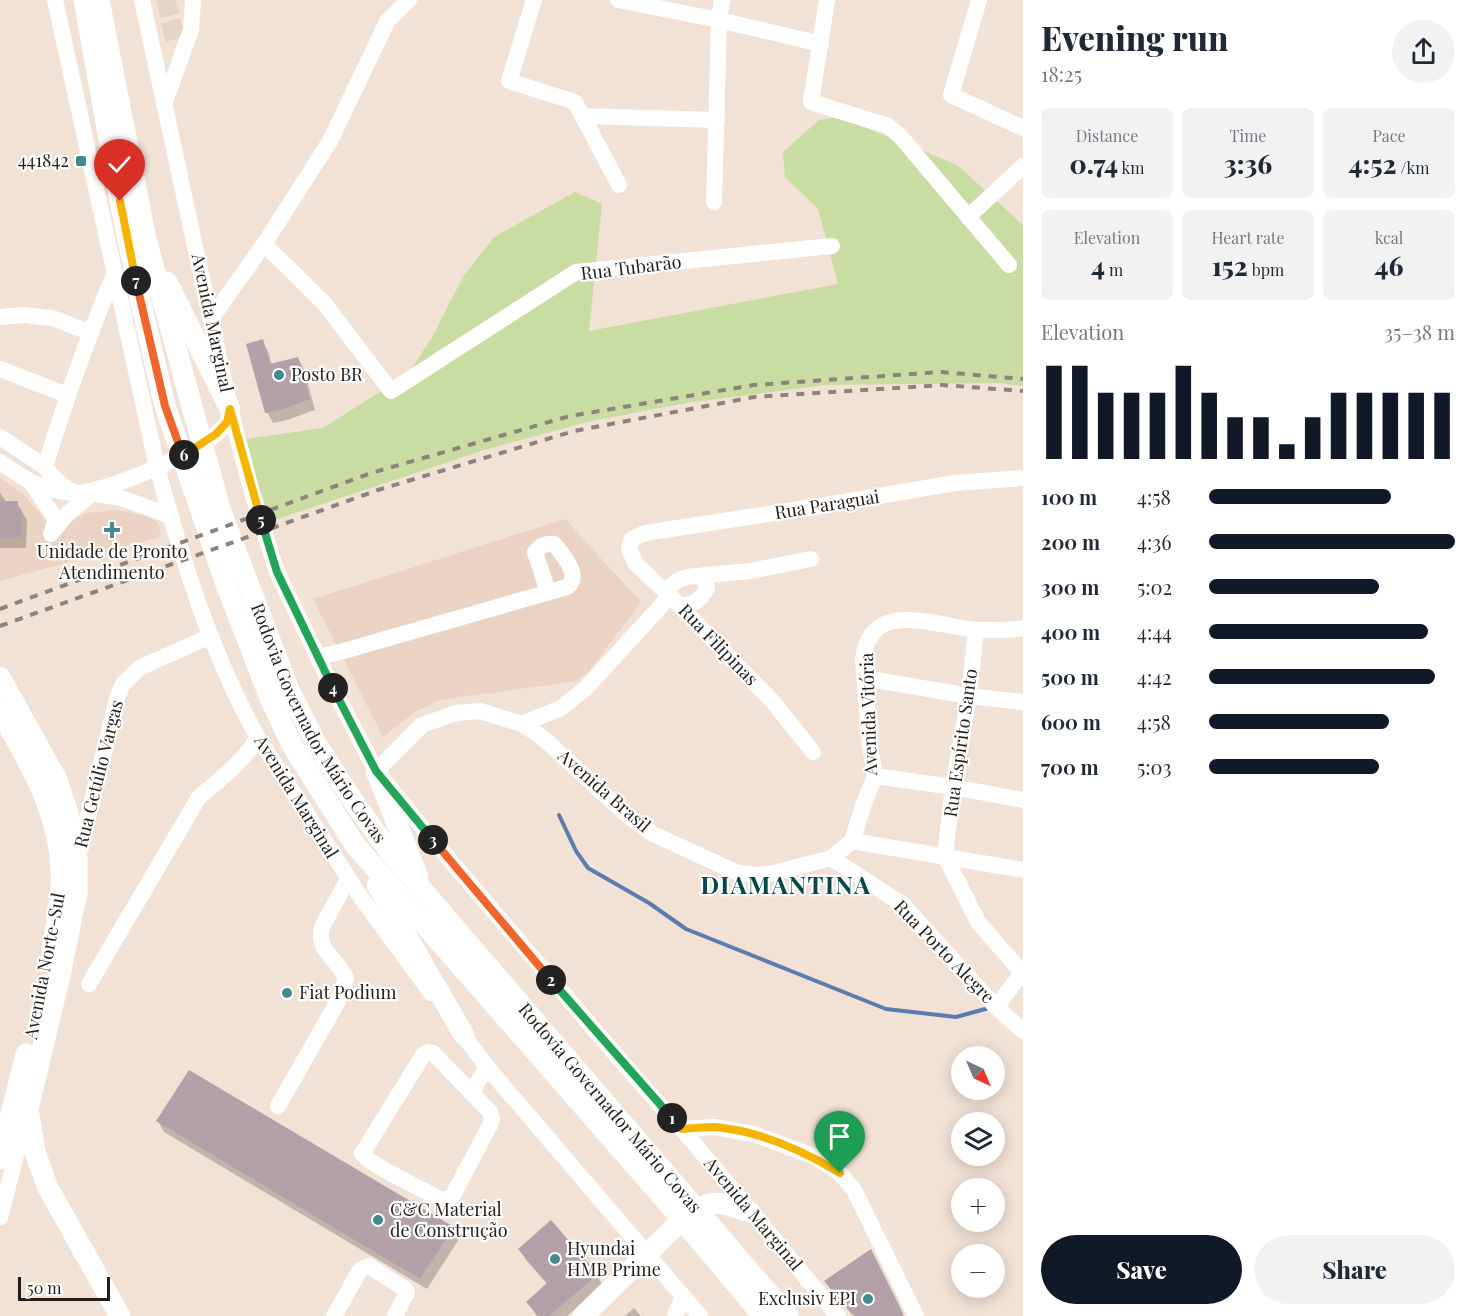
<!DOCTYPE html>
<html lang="en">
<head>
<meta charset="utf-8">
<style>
	body { margin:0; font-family:"Playfair Display",serif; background:#f2f2f3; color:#1f2937; height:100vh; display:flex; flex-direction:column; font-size:22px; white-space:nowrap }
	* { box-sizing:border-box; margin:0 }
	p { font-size:20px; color:#747a83 }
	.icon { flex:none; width:33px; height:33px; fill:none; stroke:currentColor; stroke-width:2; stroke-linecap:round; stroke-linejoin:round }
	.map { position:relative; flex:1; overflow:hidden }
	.side { display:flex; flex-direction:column; background:#fff; width:450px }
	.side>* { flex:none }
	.needle { width:39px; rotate:136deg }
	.controls { position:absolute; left:951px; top:1046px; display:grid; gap:12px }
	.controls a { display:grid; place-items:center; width:54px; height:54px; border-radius:50%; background:#fff; box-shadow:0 3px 15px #0003; font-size:30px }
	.scale { position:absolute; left:18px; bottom:15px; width:92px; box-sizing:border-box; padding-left:6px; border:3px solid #241e1a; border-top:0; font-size:16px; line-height:21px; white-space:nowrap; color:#241e1a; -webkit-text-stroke:4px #fff; paint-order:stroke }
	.pin { position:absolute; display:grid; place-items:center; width:51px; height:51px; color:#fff; margin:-62px -26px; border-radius:50% 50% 50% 0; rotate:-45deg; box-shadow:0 0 6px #0007 }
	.pin .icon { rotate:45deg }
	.km { position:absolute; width:30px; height:30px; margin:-15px; border-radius:50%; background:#222; color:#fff; font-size:16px; line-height:30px; text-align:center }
	.round { display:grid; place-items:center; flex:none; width:63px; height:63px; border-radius:32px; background:#f2f2f3 }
	.overview { display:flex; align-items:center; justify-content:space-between; height:102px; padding:0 18px }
	h1 { font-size:33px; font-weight:800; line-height:45px }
	.stats { display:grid; grid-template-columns:repeat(3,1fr); gap:9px; height:102px; padding:6px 18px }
	.stats div { display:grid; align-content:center; border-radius:9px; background:#f2f2f3; text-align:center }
	.stats b { font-size:26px; font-weight:800 }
	.stats small { font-size:16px; font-weight:400 }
	.stats p { font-size:16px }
	.chart { height:168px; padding:12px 18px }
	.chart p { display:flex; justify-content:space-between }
	.chart svg { width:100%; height:108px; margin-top:6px; stroke:#111827; stroke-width:6 }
	.cta { display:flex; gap:12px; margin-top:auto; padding:12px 18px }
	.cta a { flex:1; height:69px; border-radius:36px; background:#111827; color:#fff; font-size:24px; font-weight:800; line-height:69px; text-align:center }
	.cta a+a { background:#f2f2f3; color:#1f2937 }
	ul { padding:0 18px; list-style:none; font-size:20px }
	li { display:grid; grid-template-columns:96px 72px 1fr; align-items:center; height:45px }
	li i { height:15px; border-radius:8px; background:#111827 }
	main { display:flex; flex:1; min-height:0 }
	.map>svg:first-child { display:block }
	.commercial { fill:#e5d3c4 }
	.built { fill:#ebd3c3 }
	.green { fill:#c9dca1 }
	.shadow { fill:#0003 }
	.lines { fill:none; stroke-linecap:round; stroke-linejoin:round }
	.stream { stroke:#5a7cae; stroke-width:4 }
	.building { fill:#b3a0a8 }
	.minor { stroke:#fff; stroke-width:16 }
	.major { stroke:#fff; stroke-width:21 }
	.rail { stroke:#8e837b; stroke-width:4; stroke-dasharray:8 8; stroke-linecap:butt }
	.split-1-casing { stroke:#fff; stroke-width:12 }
	.split-2-casing { stroke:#fff; stroke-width:12 }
	.split-3-casing { stroke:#fff; stroke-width:12 }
	.split-4-casing { stroke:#fff; stroke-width:12 }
	.split-5-casing { stroke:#fff; stroke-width:12 }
	.split-6-casing { stroke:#fff; stroke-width:12 }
	.split-7-casing { stroke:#fff; stroke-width:12 }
	.split-8-casing { stroke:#fff; stroke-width:12 }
	.split-1 { stroke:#f5b400; stroke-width:8 }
	.split-2 { stroke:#22a559; stroke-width:8 }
	.split-3 { stroke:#f0652b; stroke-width:8 }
	.split-4 { stroke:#22a559; stroke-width:8 }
	.split-5 { stroke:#22a559; stroke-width:8 }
	.split-6 { stroke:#f5b400; stroke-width:8 }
	.split-7 { stroke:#f0652b; stroke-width:8 }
	.split-8 { stroke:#f5b400; stroke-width:8 }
	.poi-dot { fill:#428a8c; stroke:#fff; stroke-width:2 }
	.labels { text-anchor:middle; stroke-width:4.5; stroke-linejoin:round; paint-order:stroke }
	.poi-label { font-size:18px; fill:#241e1a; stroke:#fff; text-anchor:start }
	.street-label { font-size:18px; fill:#241e1a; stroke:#fff }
	.district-label { font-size:24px; font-weight:bold; letter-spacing:1.5px; fill:#05484a; stroke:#fff }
</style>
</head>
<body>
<main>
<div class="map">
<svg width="1023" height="1316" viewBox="0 0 1023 1316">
	<rect width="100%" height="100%" fill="#f2e1d5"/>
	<!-- commercial -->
	<g class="commercial">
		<polygon points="156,0 175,0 179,13 161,18"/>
		<polygon points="180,18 185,36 166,42 161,24"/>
	</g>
	<!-- built -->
	<g class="built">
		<polygon points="0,478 24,495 47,522 71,521 86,513 119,510 148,517 156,521 160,527 161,534 156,538 0,581"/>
		<polygon points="565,519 641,602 589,671 576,681 440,700 415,712 383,737 313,599"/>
	</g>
	<!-- green -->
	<polygon class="green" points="840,117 957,165 1023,225 1023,386 999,383 826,385 686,403 587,422 484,450 271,521 257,481 246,439 323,428 408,374 434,334 463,277 494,237 575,192 602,204 589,331 838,284 818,209 785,177 783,152 819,120"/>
	<!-- shadow -->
	<g class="shadow">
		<polygon points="262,341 268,351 272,365 298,358 304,369 315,410 287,420 273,423 267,412"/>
		<polygon points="0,493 7,503 17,503 27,520 26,548 0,548"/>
		<polygon points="158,1121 452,1228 459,1239 427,1289 164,1132"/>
		<polygon points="520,1249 597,1275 603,1286 567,1316 537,1316 528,1302 548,1285 526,1260"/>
		<polygon points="826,1282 903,1316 853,1316 832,1292"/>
		<polygon points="634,1308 641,1316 625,1316"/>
	</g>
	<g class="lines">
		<!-- stream -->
		<polyline class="stream" points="559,815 576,851 588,868 649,903 686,929 886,1009 956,1017 989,1008"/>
	</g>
	<!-- building -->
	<g class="building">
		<polygon points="263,339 270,364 298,357 310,399 281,410 265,413 246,344"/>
		<polygon points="0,501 18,501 17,508 21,508 21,538 0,538"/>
		<polygon points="189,1070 454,1227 420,1279 156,1121"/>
		<polygon points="551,1220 598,1274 549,1316 538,1316 526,1302 547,1283 518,1249"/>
		<polygon points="871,1249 898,1303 904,1316 855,1316 824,1281"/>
	</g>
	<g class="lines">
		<!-- minor -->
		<g class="minor">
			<path d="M 55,0 L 157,467 C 182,560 211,653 258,738 L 360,896 L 431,993"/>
			<polyline points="142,0 230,409 253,496 277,572 326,674 376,771 426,832 628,1069 682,1129 838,1316"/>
			<polyline points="534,0 509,81 575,102 619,185"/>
			<polyline points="618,0 719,20 821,44"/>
			<polyline points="827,0 811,102 888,126 900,136 1009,265"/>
			<polyline points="979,0 951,95 1023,128"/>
			<polyline points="164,104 191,30 193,0"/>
			<polyline points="582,116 717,120"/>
			<polyline points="714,202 719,20 722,0"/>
			<polyline points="968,217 1023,166"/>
			<polyline points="264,244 324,303 391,391 576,272 832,246"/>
			<polyline points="0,317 23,315 52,318 89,332"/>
			<polyline points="211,319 264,244 330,141 388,20 409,0"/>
			<polyline points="0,369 67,395"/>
			<polyline points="0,437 45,467 59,483 75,493"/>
			<path d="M 0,462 C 26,480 42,491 75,493 C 103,494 213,448 227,422 C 229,419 229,413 230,409"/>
			<path d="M 45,467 C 65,402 87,338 114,275"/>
			<polyline points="32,484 55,518 52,533"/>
			<polyline points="91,493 121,498 171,516"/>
			<polyline points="51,534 68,513 93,493"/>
			<path d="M 680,606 C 694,605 701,600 707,588 L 703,576"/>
			<polyline points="976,630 969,696 953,787 945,856 978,922 1023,974"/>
			<path d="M 318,657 L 340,652 L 567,587 C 582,576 563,555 554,544 C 547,543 540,546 535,552 L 548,592"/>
			<polyline points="864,678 969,696 1023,702"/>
			<polyline points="522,724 561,708 586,688 670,596 670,587 677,581 686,577 750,571 811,559"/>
			<polyline points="813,752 773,702 670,596 636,564 629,549 632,539 645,533 820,506 955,483 1023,478"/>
			<polyline points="376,771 422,725 456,713 480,711 522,724 542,737 628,816 653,834 738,873 758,875 774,873 831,858 852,841 1023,870"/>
			<polyline points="875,776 953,787 1023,800"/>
			<path d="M 852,841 L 864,803 L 875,776 L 870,746 L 863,661 C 869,596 937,627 977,630 C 991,630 1009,631 1023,628"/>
			<polyline points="78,857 118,695 123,684 139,668 211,636"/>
			<polyline points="831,858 902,904 996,1007 1023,1031"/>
			<path d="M 89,984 L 199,797 C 221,779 243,761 258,738"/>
			<polyline points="996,1007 1023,972"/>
			<polyline points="456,1025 487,1067 700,1316"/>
			<path d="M 428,1052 L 433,1053 L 490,1112 L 492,1119 L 490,1125 L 453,1195 L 448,1199 L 442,1200 C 426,1191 372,1166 362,1154 L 423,1055 Z"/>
			<polyline points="471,1093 487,1067"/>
			<path d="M 278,1106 L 338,1001 L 346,978 C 338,959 315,950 322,927 L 348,879"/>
			<polyline points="682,1129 714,1127 754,1134 813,1156 840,1173 854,1190 916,1316"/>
			<polyline points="0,1217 27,1113"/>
			<polyline points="334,1316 360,1270 369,1266 405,1289 407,1292 395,1316"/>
			<polyline points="675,1316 683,1296"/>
		</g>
		<!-- major -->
		<g class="major">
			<polyline points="84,0 120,201 141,303 165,406 227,587 270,698 292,745 355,845 675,1211 763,1316"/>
			<path id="s1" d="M 99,0 L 146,239 L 221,512 L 289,690 L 317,745 L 356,805 L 389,851 L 788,1316"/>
			<polyline points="167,282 230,409"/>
			<polyline points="0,677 57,780 68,813 77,858 77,894 73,911 61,971 28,1109 35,1152 48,1188 120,1316"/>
			<path d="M 0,711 C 28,760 59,811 61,870 C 62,896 57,922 52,948"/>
			<polyline points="376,771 418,877"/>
			<polyline points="377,885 464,1035"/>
			<polyline points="0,1159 26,1054"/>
			<path d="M 583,1316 L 682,1220 C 711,1197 717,1201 750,1212"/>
		</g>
		<!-- rail -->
		<g class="rail">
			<polyline points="0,609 371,473 570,416 754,385 941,372 1023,379"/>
			<polyline points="0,626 378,490 574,431 754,397 942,385 1023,391"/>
		</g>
	</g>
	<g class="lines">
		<!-- split-1 casing -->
		<g class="split-1-casing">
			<path id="split-1" d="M 672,1118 L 682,1129 C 693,1128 704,1127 715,1127 C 760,1131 802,1150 840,1173"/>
		</g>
		<!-- split-2 casing -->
		<g class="split-2-casing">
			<polyline id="split-2" points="551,980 672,1118"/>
		</g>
		<!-- split-3 casing -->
		<g class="split-3-casing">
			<polyline id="split-3" points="433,840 551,980"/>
		</g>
		<!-- split-4 casing -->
		<g class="split-4-casing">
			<polyline id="split-4" points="333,688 376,771 433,840"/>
		</g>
		<!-- split-5 casing -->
		<g class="split-5-casing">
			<polyline id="split-5" points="261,520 277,572 333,688"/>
		</g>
		<!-- split-6 casing -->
		<g class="split-6-casing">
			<polyline id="split-6" points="184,455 216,434 227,422 230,409 261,520"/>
		</g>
		<!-- split-7 casing -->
		<g class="split-7-casing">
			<polyline id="split-7" points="136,281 165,406 183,456 184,455"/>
		</g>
		<!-- split-8 casing -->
		<g class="split-8-casing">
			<polyline id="split-8" points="120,201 136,281"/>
		</g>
		<!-- split-1 -->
		<use href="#split-1" class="split-1"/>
		<!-- split-2 -->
		<use href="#split-2" class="split-2"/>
		<!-- split-3 -->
		<use href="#split-3" class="split-3"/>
		<!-- split-4 -->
		<use href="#split-4" class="split-4"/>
		<!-- split-5 -->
		<use href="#split-5" class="split-5"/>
		<!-- split-6 -->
		<use href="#split-6" class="split-6"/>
		<!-- split-7 -->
		<use href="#split-7" class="split-7"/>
		<!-- split-8 -->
		<use href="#split-8" class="split-8"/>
	</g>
	<!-- markers -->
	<g class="poi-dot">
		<rect x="75" y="155" width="12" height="12" rx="3"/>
		<circle cx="279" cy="375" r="6"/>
		<path d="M109 521h6v6h6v6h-6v6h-6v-6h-6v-6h6z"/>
		<circle cx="287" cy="993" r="6"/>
		<circle cx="378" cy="1220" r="6"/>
		<circle cx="555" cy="1259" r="6"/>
		<circle cx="868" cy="1299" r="6"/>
	</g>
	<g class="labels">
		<!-- poi labels -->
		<g class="poi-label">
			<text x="69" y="167" text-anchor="end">441842</text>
			<text x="291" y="381">Posto BR</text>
			<text x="112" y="558" text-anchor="middle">Unidade de Pronto<tspan x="112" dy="21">Atendimento</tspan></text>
			<text x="299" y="999">Fiat Podium</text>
			<text x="390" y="1216">C&amp;C Material<tspan x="390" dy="21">de Construção</tspan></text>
			<text x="567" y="1255">Hyundai<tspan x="567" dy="21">HMB Prime</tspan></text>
			<text x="856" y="1305" text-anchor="end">Exclusiv EPI</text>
		</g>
		<!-- street labels -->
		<g class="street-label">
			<text transform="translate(631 268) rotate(-7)" y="6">Rua Tubarão</text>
			<text transform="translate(212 323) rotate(78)" y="6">Avenida Marginal</text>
			<text transform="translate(827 505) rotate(-9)" y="6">Rua Paraguai</text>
			<text transform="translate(718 645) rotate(46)" y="6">Rua Filipinas</text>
			<text transform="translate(869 714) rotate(-92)" y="6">Avenida Vitória</text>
			<text dy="6" stroke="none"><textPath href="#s1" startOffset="760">Rodovia Governador Mário Covas</textPath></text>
			<text transform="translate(961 743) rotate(-82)" y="6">Rua Espírito Santo</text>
			<text transform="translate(99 774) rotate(-76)" y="6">Rua Getúlio Vargas</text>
			<text transform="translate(604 791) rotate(41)" y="6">Avenida Brasil</text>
			<text transform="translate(296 797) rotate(58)" y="6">Avenida Marginal</text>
			<text transform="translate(944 952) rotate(46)" y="6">Rua Porto Alegre</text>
			<text transform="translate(45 966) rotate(-79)" y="6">Avenida Norte-Sul</text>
			<text dy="6" stroke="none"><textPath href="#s1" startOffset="1246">Rodovia Governador Mário Covas</textPath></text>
			<text transform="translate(753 1214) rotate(50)" y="6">Avenida Marginal</text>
		</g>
		<!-- district labels -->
		<g class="district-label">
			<text x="786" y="894">DIAMANTINA</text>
		</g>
	</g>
</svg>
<div class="controls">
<a><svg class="needle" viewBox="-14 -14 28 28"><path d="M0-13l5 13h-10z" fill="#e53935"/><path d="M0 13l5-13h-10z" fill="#747a83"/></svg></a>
<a><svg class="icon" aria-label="layers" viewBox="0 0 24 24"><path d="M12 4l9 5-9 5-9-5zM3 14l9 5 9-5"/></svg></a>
<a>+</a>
<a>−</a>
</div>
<div class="scale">50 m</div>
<div class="pin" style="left:840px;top:1173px;background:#1e9e55"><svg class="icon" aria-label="arrive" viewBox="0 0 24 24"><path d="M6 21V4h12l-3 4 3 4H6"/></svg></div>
<div class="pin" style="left:120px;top:201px;background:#d93025"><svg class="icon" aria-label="check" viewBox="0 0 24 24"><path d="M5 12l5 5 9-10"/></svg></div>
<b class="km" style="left:672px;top:1118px">1</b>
<b class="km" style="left:551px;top:980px">2</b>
<b class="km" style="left:433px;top:840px">3</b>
<b class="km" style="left:333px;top:688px">4</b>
<b class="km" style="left:261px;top:520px">5</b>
<b class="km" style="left:184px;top:455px">6</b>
<b class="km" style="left:136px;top:281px">7</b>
</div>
<section class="side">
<div class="overview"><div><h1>Evening run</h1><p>18:25</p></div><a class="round"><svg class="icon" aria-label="share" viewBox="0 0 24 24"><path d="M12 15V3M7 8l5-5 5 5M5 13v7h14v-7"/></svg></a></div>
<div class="stats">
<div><p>Distance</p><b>0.74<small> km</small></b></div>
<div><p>Time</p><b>3:36</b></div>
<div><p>Pace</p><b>4:52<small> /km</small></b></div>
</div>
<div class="stats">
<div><p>Elevation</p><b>4<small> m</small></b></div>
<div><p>Heart rate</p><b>152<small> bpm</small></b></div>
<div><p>kcal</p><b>46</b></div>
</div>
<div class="chart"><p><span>Elevation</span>35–38 m</p>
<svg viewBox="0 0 160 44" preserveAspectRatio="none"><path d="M5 44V6M15 44V6M25 44V17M35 44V17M45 44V17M55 44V6M65 44V17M75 44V27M85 44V27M95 44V38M105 44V27M115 44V17M125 44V17M135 44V17M145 44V17M155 44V17"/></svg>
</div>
<ul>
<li><b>100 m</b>4:58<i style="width:74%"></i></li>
<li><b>200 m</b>4:36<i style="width:100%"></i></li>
<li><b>300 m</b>5:02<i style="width:69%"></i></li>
<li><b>400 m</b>4:44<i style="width:89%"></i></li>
<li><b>500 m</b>4:42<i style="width:92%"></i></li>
<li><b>600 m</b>4:58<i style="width:73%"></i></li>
<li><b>700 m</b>5:03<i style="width:69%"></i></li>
</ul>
<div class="cta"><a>Save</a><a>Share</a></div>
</section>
</main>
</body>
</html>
